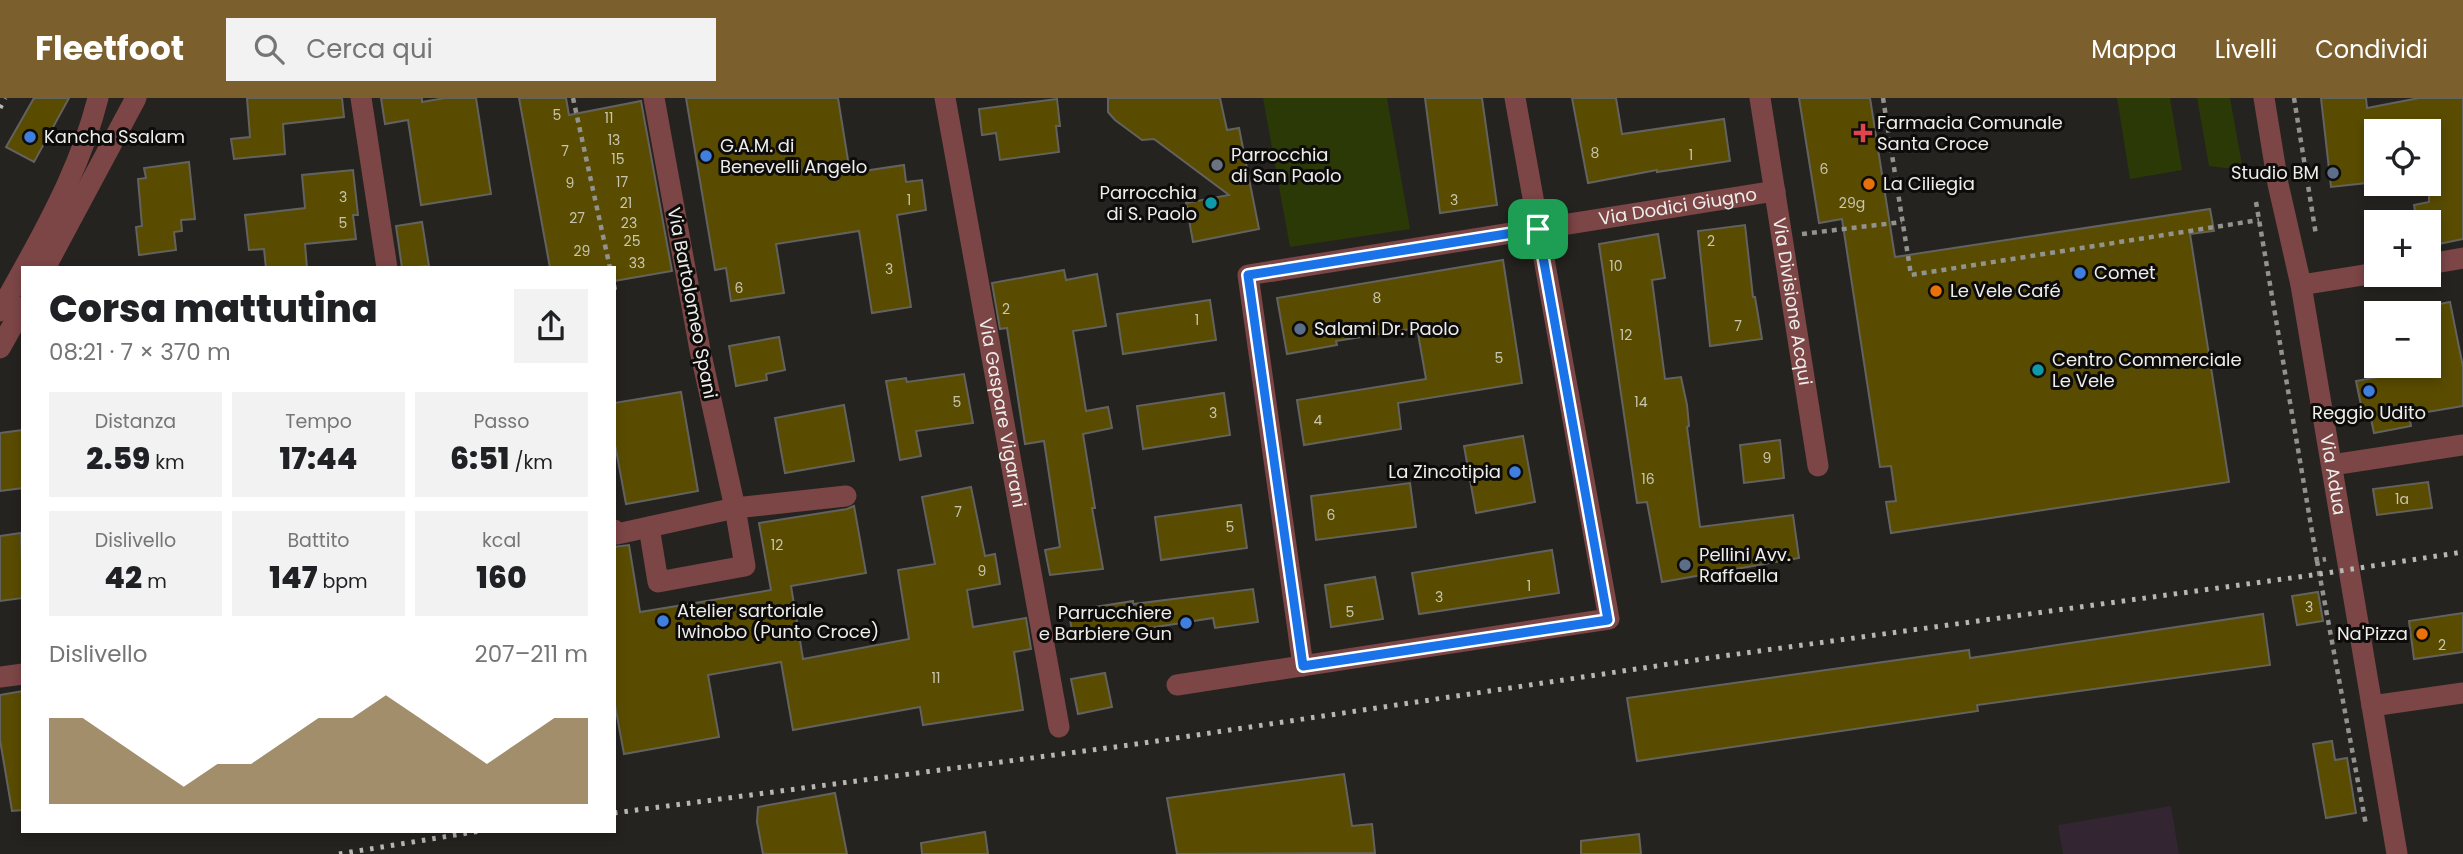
<!DOCTYPE html>
<html lang="it">
<head>
<meta charset="utf-8">
<style>
	body { margin:0; font-family:Poppins,sans-serif; background:#f2f2f2; color:#202124; height:100vh; display:flex; flex-direction:column; font-size:26px; white-space:nowrap }
	* { box-sizing:border-box; margin:0 }
	p { font-size:23px; color:#757577 }
	.icon { flex:none; width:38px; height:38px; fill:none; stroke:currentColor; stroke-width:2; stroke-linecap:round; stroke-linejoin:round }
	.map { position:relative; flex:1; overflow:hidden }
	.sheet { position:absolute; left:21px; top:168px; width:595px; height:567px; display:flex; flex-direction:column; background:#fff; border-radius:0px; box-shadow:0 4px 10px #0003 }
	.sheet>* { flex:none }
	.buttons { position:absolute; left:2364px; top:21px; display:grid; gap:14px }
	.buttons a { display:grid; place-items:center; width:77px; height:77px; border-radius:0px; background:#fff; box-shadow:0 4px 10px #0003; font-size:35px }
	.pin { position:absolute; display:grid; place-items:center; width:60px; height:60px; color:#fff; margin:-30px; border-radius:14px; box-shadow:0 4px 10px #0006 }
	.round { display:grid; place-items:center; flex:none; width:74px; height:74px; border-radius:0px; background:#f2f2f2 }
	.head { display:flex; align-items:center; justify-content:space-between; height:119px; padding:0 28px }
	h1 { font-size:38px; font-weight:800; line-height:52px }
	.figures { display:grid; grid-template-columns:repeat(3,1fr); gap:10px; height:119px; padding:7px 28px }
	.figures div { display:grid; align-content:center; border-radius:0px; background:#f2f2f2; text-align:center }
	.figures b { font-size:30px; font-weight:800 }
	.figures small { font-size:19px; font-weight:400 }
	.figures p { font-size:19px }
	.chart { height:196px; padding:14px 28px }
	.chart p { display:flex; justify-content:space-between }
	.chart svg { width:100%; height:126px; margin-top:7px; fill:#7b5f2d; opacity:.7 }
	header { display:flex; align-items:center; gap:42px; box-sizing:border-box; height:98px; padding:0 35px; background:#7b5f2d; color:#fff }
	header strong { font-size:33px }
	nav { display:flex; gap:38px; margin-inline-start:auto; font-size:24px }
	.search { width:490px; height:63px; background:#f2f2f2; display:flex; align-items:center; gap:18px; box-sizing:border-box; padding:0 24px; border-radius:0px; color:#757577; font-size:26px }
	.map>svg:first-child { display:block }
	.education { fill:#332531 }
	.green { fill:#2b3907 }
	.building { fill:#594c00; stroke:#63625e; stroke-width:2 }
	.lines { fill:none; stroke-linecap:round; stroke-linejoin:round }
	.path { stroke:#92928e; stroke-width:4.5; stroke-dasharray:5 5; stroke-linecap:butt }
	.minor { stroke:#7c4546; stroke-width:21 }
	.rail { stroke:#b7b7b4; stroke-width:5; stroke-dasharray:3.5 7; stroke-linecap:butt }
	.route-casing { stroke:#fff; stroke-width:14 }
	.route { stroke:#1a73e8; stroke-width:9 }
	.health-dot { fill:#e0444e; stroke:#0d0c0b; stroke-width:2.5 }
	.shop-dot { fill:#3f7fe0; stroke:#0d0c0b; stroke-width:2.5 }
	.worship-dot { fill:#6b7280; stroke:#0d0c0b; stroke-width:2.5 }
	.service-dot { fill:#5c6f8a; stroke:#0d0c0b; stroke-width:2.5 }
	.food-dot { fill:#e8710a; stroke:#0d0c0b; stroke-width:2.5 }
	.culture-dot { fill:#0f9aa8; stroke:#0d0c0b; stroke-width:2.5 }
	.labels { text-anchor:middle; stroke-width:6; stroke-linejoin:round; paint-order:stroke }
	.number-label { font-size:14px; fill:#c8c5b0 }
	.poi-label { font-size:18px; fill:#ededea; stroke:#0d0c0b; text-anchor:start }
	.street-label { font-size:18px; fill:#ededea; stroke:#0d0c0b }
</style>
</head>
<body>
<header>
<strong>Fleetfoot</strong>
<div class="search"><svg class="icon" aria-label="search" viewBox="0 0 24 24"><circle cx="10" cy="10" r="6"/><path d="M15 15l6 6"/></svg>Cerca qui</div>
<nav><a>Mappa</a><a>Livelli</a><a>Condividi</a></nav>
</header>
<div class="map">
<svg width="2463" height="756" viewBox="0 0 2463 756">
	<rect width="100%" height="100%" fill="#24231f"/>
	<!-- education -->
	<polygon class="education" points="2171,708 2179,756 2063,756 2058,727"/>
	<!-- green -->
	<g class="green">
		<polygon points="1263,0 1387,0 1410,131 1290,149"/>
		<polygon points="2117,0 2170,0 2182,72 2130,81"/>
		<polygon points="2197,0 2230,0 2243,72 2209,68"/>
	</g>
	<!-- building -->
	<g class="building">
		<polygon points="34,0 69,0 34,64 6,49"/>
		<polygon points="247,0 342,0 344,19 283,26 285,56 234,61 231,41 250,39"/>
		<polygon points="381,0 422,0 422,4 445,0 476,0 491,96 421,107 408,22 385,26"/>
		<polygon points="519,0 566,0 569,17 641,3 672,173 614,183 614,170 550,170"/>
		<polygon points="686,0 838,0 850,75 904,67 906,84 922,82 926,112 897,117 911,209 872,215 859,133 776,146 784,195 731,203 726,170 715,172"/>
		<polygon points="1108,0 1220,0 1227,32 1239,30 1259,131 1193,144 1186,105 1229,97 1154,41 1142,42 1115,22 1108,14"/>
		<polygon points="1425,0 1482,0 1497,107 1440,115"/>
		<polygon points="1572,0 1616,0 1622,36 1724,21 1730,63 1657,74 1657,72 1588,85"/>
		<polygon points="1799,0 1870,0 1895,159 2210,111 2214,133 2190,136 2229,384 1891,435 1886,404 1896,403 1891,368 1880,369 1842,121 1819,125"/>
		<polygon points="2321,0 2366,0 2367,10 2419,0 2463,0 2463,141 2429,148 2429,124 2417,124 2414,107 2429,104 2429,33 2373,33 2376,84 2331,89"/>
		<polygon points="1057,1 1060,28 1056,28 1059,54 1000,62 996,35 982,37 979,11"/>
		<polygon points="189,64 195,121 181,122 182,133 174,134 176,152 139,157 136,129 142,128 138,81 146,80 144,70"/>
		<polygon points="353,72 358,117 353,117 356,141 305,146 307,170 266,170 264,151 249,152 245,117 305,110 302,77"/>
		<polygon points="422,124 429,168 402,170 396,128"/>
		<polygon points="1745,127 1753,199 1755,199 1762,241 1710,248 1698,133"/>
		<polygon points="1658,136 1665,180 1652,182 1665,281 1681,279 1687,307 1689,328 1687,329 1700,429 1793,417 1799,460 1662,484 1647,404 1637,405 1599,146"/>
		<polygon points="1503,162 1522,285 1398,305 1401,331 1304,347 1297,302 1426,281 1417,230 1336,243 1337,247 1287,256 1277,200"/>
		<polygon points="1064,172 1066,182 1097,176 1106,228 1073,233 1086,313 1108,309 1112,330 1083,336 1095,410 1092,410 1103,471 1050,477 1045,452 1060,449 1044,343 1025,346 1007,230 1000,231 992,185"/>
		<polygon points="1210,202 1216,242 1123,256 1117,216"/>
		<polygon points="2450,204 2463,269 2463,308 2409,317 2411,328 2374,335 2371,321 2364,322 2356,283 2429,270 2429,208"/>
		<polygon points="779,239 785,272 766,276 767,282 736,288 729,248"/>
		<polygon points="964,276 973,325 916,333 921,358 900,362 886,283 906,280 907,284"/>
		<polygon points="681,294 698,393 626,406 614,341 614,305"/>
		<polygon points="1224,295 1230,337 1143,351 1137,308"/>
		<polygon points="844,307 854,363 785,375 775,320"/>
		<polygon points="23,332 23,390 0,393 0,335"/>
		<polygon points="1523,338 1535,404 1476,415 1464,348"/>
		<polygon points="1780,342 1784,380 1744,385 1740,347"/>
		<polygon points="2428,384 2432,410 2377,417 2373,391"/>
		<polygon points="1410,385 1416,429 1316,442 1311,398"/>
		<polygon points="971,389 985,458 995,456 1000,486 967,492 973,529 1026,520 1031,551 1014,554 1023,612 923,627 920,609 793,632 781,564 708,577 719,639 624,656 614,602 614,449 629,447 640,514 695,505 771,492 759,425 847,411 854,408 866,475 791,488 803,561 909,541 898,472 935,466 922,399"/>
		<polygon points="1241,407 1247,450 1161,462 1155,419"/>
		<polygon points="21,435 23,500 0,503 0,438"/>
		<polygon points="1552,452 1559,495 1419,516 1412,475"/>
		<polygon points="1375,479 1383,521 1331,529 1325,487"/>
		<polygon points="1253,491 1258,524 1215,530 1213,520 1073,542 1069,513 1133,503 1133,506"/>
		<polygon points="2318,494 2323,523 2297,527 2292,498"/>
		<polygon points="2463,515 2463,554 2414,561 2409,523"/>
		<polygon points="2263,516 2270,567 1977,607 1978,613 1637,663 1627,600 1969,552 1970,560"/>
		<polygon points="1105,575 1112,609 1078,616 1071,581"/>
		<polygon points="23,593 23,712 12,713 0,642 0,597"/>
		<polygon points="2332,643 2335,662 2347,660 2356,715 2326,720 2313,646"/>
		<polygon points="1344,676 1352,728 1372,726 1375,755 1177,756 1167,700"/>
		<polygon points="835,695 847,756 763,756 757,724 758,709"/>
		<polygon points="985,734 988,756 922,756 921,745"/>
		<polygon points="1639,736 1641,756 1581,756 1581,743"/>
	</g>
	<g class="lines">
		<!-- path -->
		<g class="path">
			<polyline points="573,0 610,170"/>
			<polyline points="1883,0 1911,177 2259,122"/>
			<polyline points="2294,0 2316,137"/>
			<polyline points="2256,104 2317,463 2326,461"/>
			<polyline points="1802,136 1902,124"/>
			<polyline points="614,187 615,193"/>
			<polyline points="2317,463 2366,727"/>
		</g>
		<!-- minor -->
		<g class="minor">
			<polyline points="361,0 387,170"/>
			<path id="s1" d="M 945,0 L 1059,629"/>
			<path id="s2" d="M 1760,0 L 1818,368"/>
			<path id="s3" d="M 2264,0 L 2278,86 L 2301,187 L 2397,756"/>
			<polyline points="2429,166 2463,160"/>
			<path d="M 24,170 C 54,116 83,60 98,0"/>
			<polyline points="45,170 136,0"/>
			<polyline points="2301,187 2376,175"/>
			<polyline points="0,213 23,172"/>
			<polyline points="0,250 23,209"/>
			<polyline points="2332,367 2463,347"/>
			<polyline points="649,429 658,484 745,468 735,410 700,252 654,0"/>
			<polyline points="614,432 617,436 735,410 846,398"/>
			<path id="s4" d="M 1303,568 L 1248,177 L 1775,93"/>
			<polyline points="0,579 23,576"/>
			<polyline points="1177,587 1609,521 1515,0"/>
			<polyline points="2372,608 2463,595"/>
		</g>
		<!-- rail -->
		<g class="rail">
			<polyline points="0,10 5,0"/>
			<polyline points="614,715 1130,647 1723,558 2320,476 2463,454"/>
			<polyline points="339,756 480,733"/>
		</g>
	</g>
	<g class="lines">
		<!-- route casing -->
		<g class="route-casing">
			<polygon id="route" points="1538,131 1608,522 1303,568 1248,177"/>
		</g>
		<!-- route -->
		<use href="#route" class="route"/>
	</g>
	<!-- markers -->
	<path class="health-dot" d="M1859.5 24.5h7v7h7v7h-7v7h-7v-7h-7v-7h7z"/>
	<g class="shop-dot">
		<circle cx="30" cy="39" r="7"/>
		<circle cx="706" cy="58" r="7"/>
		<circle cx="2080" cy="175" r="7"/>
		<circle cx="2369" cy="293" r="7"/>
		<circle cx="1515" cy="374" r="7"/>
		<circle cx="663" cy="523" r="7"/>
		<circle cx="1186" cy="525" r="7"/>
	</g>
	<circle class="worship-dot" cx="1217" cy="67" r="7"/>
	<g class="service-dot">
		<circle cx="2333" cy="75" r="7"/>
		<circle cx="1300" cy="231" r="7"/>
		<circle cx="1685" cy="467" r="7"/>
	</g>
	<g class="food-dot">
		<circle cx="1869" cy="86" r="7"/>
		<circle cx="1936" cy="193" r="7"/>
		<circle cx="2422" cy="536" r="7"/>
	</g>
	<g class="culture-dot">
		<circle cx="1211" cy="105" r="7"/>
		<circle cx="2038" cy="272" r="7"/>
	</g>
	<g class="labels">
		<!-- number labels -->
		<g class="number-label">
			<text x="557" y="22">5</text>
			<text x="609" y="25">11</text>
			<text x="614" y="47">13</text>
			<text x="565" y="58">7</text>
			<text x="1595" y="60">8</text>
			<text x="1691" y="62">1</text>
			<text x="618" y="66">15</text>
			<text x="1824" y="76">6</text>
			<text x="622" y="89">17</text>
			<text x="570" y="90">9</text>
			<text x="343" y="104">3</text>
			<text x="909" y="107">1</text>
			<text x="1454" y="107">3</text>
			<text x="626" y="110">21</text>
			<text x="1852" y="110">29g</text>
			<text x="577" y="125">27</text>
			<text x="343" y="130">5</text>
			<text x="629" y="130">23</text>
			<text x="632" y="148">25</text>
			<text x="1711" y="148">2</text>
			<text x="582" y="158">29</text>
			<text x="637" y="170">33</text>
			<text x="1616" y="173">10</text>
			<text x="889" y="176">3</text>
			<text x="739" y="195">6</text>
			<text x="1377" y="205">8</text>
			<text x="1006" y="216">2</text>
			<text x="1197" y="227">1</text>
			<text x="1738" y="233">7</text>
			<text x="1626" y="242">12</text>
			<text x="1499" y="265">5</text>
			<text x="957" y="309">5</text>
			<text x="1641" y="309">14</text>
			<text x="1213" y="320">3</text>
			<text x="1318" y="327">4</text>
			<text x="1767" y="365">9</text>
			<text x="1648" y="386">16</text>
			<text x="2402" y="406">1a</text>
			<text x="958" y="419">7</text>
			<text x="1331" y="422">6</text>
			<text x="1230" y="434">5</text>
			<text x="777" y="452">12</text>
			<text x="982" y="478">9</text>
			<text x="1529" y="493">1</text>
			<text x="1439" y="504">3</text>
			<text x="2309" y="514">3</text>
			<text x="1350" y="519">5</text>
			<text x="2442" y="552">2</text>
			<text x="936" y="585">11</text>
		</g>
		<!-- poi labels -->
		<g class="poi-label">
			<text x="1877" y="31">Farmacia Comunale<tspan x="1877" dy="21">Santa Croce</tspan></text>
			<text x="44" y="45">Kancha Ssalam</text>
			<text x="720" y="54">G.A.M. di<tspan x="720" dy="21">Benevelli Angelo</tspan></text>
			<text x="1231" y="63">Parrocchia<tspan x="1231" dy="21">di San Paolo</tspan></text>
			<text x="2319" y="81" text-anchor="end">Studio BM</text>
			<text x="1883" y="92">La Ciliegia</text>
			<text x="1197" y="101" text-anchor="end">Parrocchia<tspan x="1197" dy="21">di S. Paolo</tspan></text>
			<text x="2094" y="181">Comet</text>
			<text x="1950" y="199">Le Vele Café</text>
			<text x="1314" y="237">Salami Dr. Paolo</text>
			<text x="2052" y="268">Centro Commerciale<tspan x="2052" dy="21">Le Vele</tspan></text>
			<text x="2369" y="321" text-anchor="middle">Reggio Udito</text>
			<text x="1501" y="380" text-anchor="end">La Zincotipia</text>
			<text x="1699" y="463">Pellini Avv.<tspan x="1699" dy="21">Raffaella</tspan></text>
			<text x="677" y="519">Atelier sartoriale<tspan x="677" dy="21">Iwinobo (Punto Croce)</tspan></text>
			<text x="1172" y="521" text-anchor="end">Parrucchiere<tspan x="1172" dy="21">e Barbiere Gun</tspan></text>
			<text x="2408" y="542" text-anchor="end">Na'Pizza</text>
		</g>
		<!-- street labels -->
		<g class="street-label">
			<text dy="6" stroke="none"><textPath href="#s4" startOffset="830">Via Dodici Giugno</textPath></text>
			<text transform="translate(692 205) rotate(79)" y="6">Via Bartolomeo Spani</text>
			<text dy="6" stroke="none"><textPath href="#s2" startOffset="206">Via Divisione Acqui</textPath></text>
			<text dy="6" stroke="none"><textPath href="#s1" startOffset="320">Via Gaspare Vigarani</textPath></text>
			<text dy="6" stroke="none"><textPath href="#s3" startOffset="383">Via Adua</textPath></text>
		</g>
	</g>
</svg>
<div class="buttons">
<a><svg class="icon" aria-label="locate" viewBox="0 0 24 24"><circle cx="12" cy="12" r="6"/><path d="M12 2v4M12 18v4M2 12h4M18 12h4"/></svg></a>
<a>+</a>
<a>−</a>
</div>
<div class="pin" style="left:1538px;top:131px;background:#1e9e55"><svg class="icon" aria-label="arrive" viewBox="0 0 24 24"><path d="M6 21V4h12l-3 4 3 4H6"/></svg></div>
<section class="sheet">
<div class="head"><div><h1>Corsa mattutina</h1><p>08:21 · 7 × 370 m</p></div><a class="round"><svg class="icon" aria-label="share" viewBox="0 0 24 24"><path d="M12 15V3M7 8l5-5 5 5M5 13v7h14v-7"/></svg></a></div>
<div class="figures">
<div><p>Distanza</p><b>2.59<small> km</small></b></div>
<div><p>Tempo</p><b>17:44</b></div>
<div><p>Passo</p><b>6:51<small> /km</small></b></div>
</div>
<div class="figures">
<div><p>Dislivello</p><b>42<small> m</small></b></div>
<div><p>Battito</p><b>147<small> bpm</small></b></div>
<div><p>kcal</p><b>160</b></div>
</div>
<div class="chart"><p><span>Dislivello</span>207–211 m</p>
<svg viewBox="0 0 160 44" preserveAspectRatio="none"><path d="M0 44V14L10 14L20 22L30 30L40 38L50 30L60 30L70 22L80 14L90 14L100 6L110 14L120 22L130 30L140 22L150 14L160 14V44z"/></svg>
</div>
</section>
</div>
</body>
</html>
